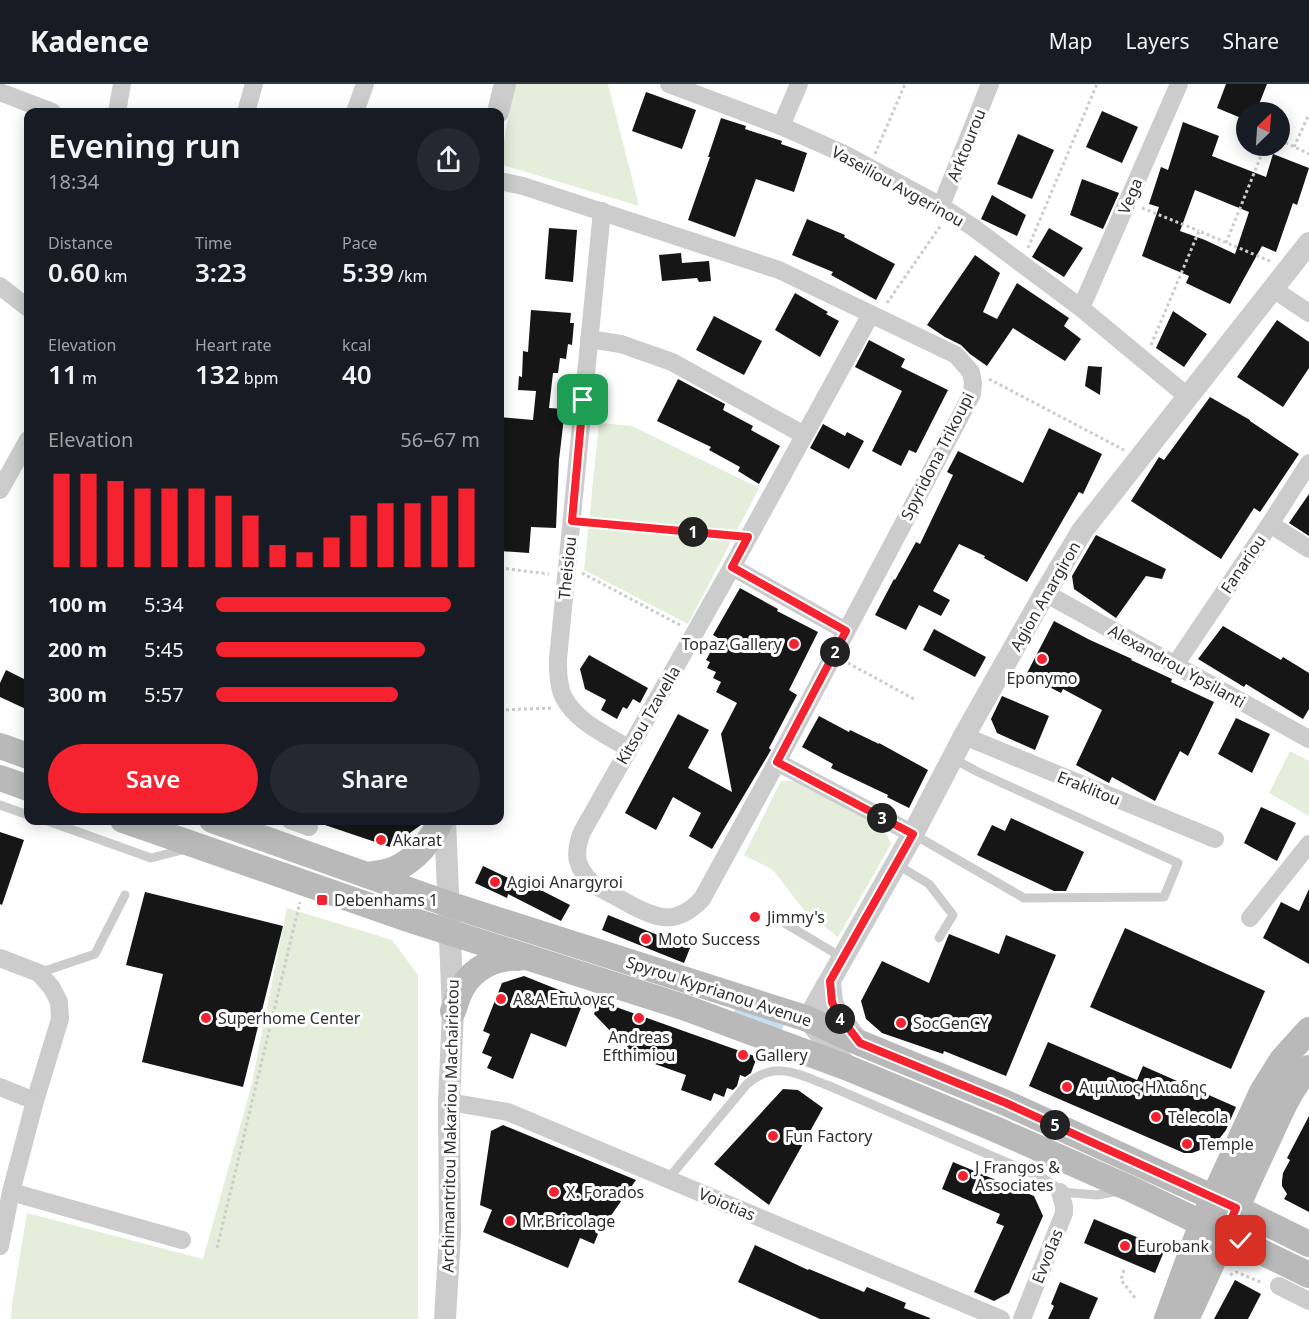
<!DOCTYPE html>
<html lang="en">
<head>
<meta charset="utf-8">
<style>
	body { margin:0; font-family:"Noto Sans",sans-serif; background:#242831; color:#f1f3f6; height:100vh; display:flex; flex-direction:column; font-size:22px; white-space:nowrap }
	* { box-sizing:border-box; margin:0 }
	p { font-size:20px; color:#9ea1a6 }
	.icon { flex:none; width:33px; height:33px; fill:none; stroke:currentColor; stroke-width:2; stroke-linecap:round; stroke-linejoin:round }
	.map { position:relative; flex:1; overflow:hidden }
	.details { position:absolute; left:24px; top:24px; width:480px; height:717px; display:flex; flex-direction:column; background:#171b24; border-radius:12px; box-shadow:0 3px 15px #0003 }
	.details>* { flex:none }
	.needle { width:39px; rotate:25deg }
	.fabs { position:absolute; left:1236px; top:18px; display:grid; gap:12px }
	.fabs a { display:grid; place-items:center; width:54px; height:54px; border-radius:50%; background:#171b24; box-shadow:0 3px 15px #0003; font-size:30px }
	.pin { position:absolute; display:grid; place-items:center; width:51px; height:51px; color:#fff; margin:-26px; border-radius:12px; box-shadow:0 3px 9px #0006 }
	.km { position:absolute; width:30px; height:30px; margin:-15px; border-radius:50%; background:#222; color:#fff; font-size:16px; line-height:30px; text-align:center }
	.round { display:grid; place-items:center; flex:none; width:63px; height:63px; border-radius:32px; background:#242831 }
	.summary { display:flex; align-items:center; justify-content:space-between; height:102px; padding:0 24px }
	h1 { font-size:33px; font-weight:600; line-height:45px }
	.stats { display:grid; grid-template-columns:repeat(3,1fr); gap:9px; height:102px; padding:6px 24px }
	.stats div { display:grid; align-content:center }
	.stats b { font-size:26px; font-weight:600 }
	.stats small { font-size:16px; font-weight:400 }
	.stats p { font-size:16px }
	.chart { height:168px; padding:12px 24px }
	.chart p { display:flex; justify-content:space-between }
	.chart svg { width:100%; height:108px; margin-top:6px; stroke:#f52230; stroke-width:6 }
	.primary-button { display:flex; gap:12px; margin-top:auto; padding:12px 24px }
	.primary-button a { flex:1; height:69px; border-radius:36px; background:#f52230; color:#fff; font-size:24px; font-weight:600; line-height:69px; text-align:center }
	.primary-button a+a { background:#242831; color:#f1f3f6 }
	ul { padding:0 24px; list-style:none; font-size:20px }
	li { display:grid; grid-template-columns:96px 72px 1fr; align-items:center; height:45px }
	li i { height:15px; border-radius:8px; background:#f52230 }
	header { display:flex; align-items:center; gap:36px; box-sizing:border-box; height:84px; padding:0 30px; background:#171b24; border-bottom:2px solid #363941 }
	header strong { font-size:28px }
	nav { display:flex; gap:33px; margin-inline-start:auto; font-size:21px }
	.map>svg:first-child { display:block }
	.green { fill:#e5eddb }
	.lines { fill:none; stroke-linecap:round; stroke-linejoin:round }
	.river { stroke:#c6dfef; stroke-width:28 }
	.building { fill:#161616; fill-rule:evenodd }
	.path { stroke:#ccc; stroke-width:3; stroke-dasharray:3 3; stroke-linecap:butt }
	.service { stroke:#ccc; stroke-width:9 }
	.minor { stroke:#ccc; stroke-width:18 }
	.tertiary { stroke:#ccc; stroke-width:22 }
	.secondary { stroke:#b9b9b9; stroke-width:26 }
	.route-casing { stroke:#fff; stroke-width:12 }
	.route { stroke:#f52230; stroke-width:8 }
	.poi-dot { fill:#f52230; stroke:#fff; stroke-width:2 }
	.labels { text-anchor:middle; stroke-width:6; stroke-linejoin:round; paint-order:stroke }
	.street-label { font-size:16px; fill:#2f2f2f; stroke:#fff }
	.poi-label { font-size:16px; fill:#2f2f2f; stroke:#fff; text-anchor:start }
</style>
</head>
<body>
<header>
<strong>Kadence</strong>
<nav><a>Map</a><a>Layers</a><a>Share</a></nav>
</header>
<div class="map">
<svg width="1309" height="1235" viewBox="0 0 1309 1235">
	<rect width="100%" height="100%" fill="#fff"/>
	<!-- green -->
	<g class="green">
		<polygon points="514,0 608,0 639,122 500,80"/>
		<polygon points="599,339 632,342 759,404 688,540 584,486"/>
		<polygon points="1290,667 1309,677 1309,732 1269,709"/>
		<polygon points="781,697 799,697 882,741 891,760 838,853 803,825 773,786 744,771"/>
		<polygon points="287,824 392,856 418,891 418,1235 11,1235 12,1220 27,1129 203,1175 251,1003"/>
	</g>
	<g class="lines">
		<!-- river -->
		<polyline class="river" points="748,931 770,938"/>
	</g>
	<!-- building -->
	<g class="building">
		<polygon points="1226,0 1267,0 1256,28 1246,28 1246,36 1217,24"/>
		<polygon points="646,8 696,26 682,65 632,47"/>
		<polygon points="1102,27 1138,43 1122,79 1086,63"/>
		<polygon points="721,34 746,42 745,45 782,57 781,60 807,69 794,108 756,95 735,153 688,136 710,73 708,73"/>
		<path d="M 1183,38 L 1219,52 L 1212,72 L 1266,93 L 1273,70 L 1309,84 L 1297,121 L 1293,119 L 1276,168 L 1262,162 L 1230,220 L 1186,199 L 1189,192 L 1142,172 L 1159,123 L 1149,120 L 1161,83 L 1168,86 ZM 1195,106 L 1249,128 L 1235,170 L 1205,156 L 1180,147 Z"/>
		<polygon points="1018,50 1054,66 1032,115 997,100"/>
		<polygon points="1082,95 1119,109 1103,145 1070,131"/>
		<polygon points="992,111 1026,131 1017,152 981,135"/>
		<polygon points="807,135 845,151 844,153 895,180 876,216 831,191 833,188 792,171"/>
		<polygon points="549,144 577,146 573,198 545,195"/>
		<polygon points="1049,144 1083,164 1064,193 1032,173"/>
		<polygon points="681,169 682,179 709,177 711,197 699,198 697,194 662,197 659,171"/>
		<polygon points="975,171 1000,189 983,228 997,235 1017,199 1069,234 1064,242 1081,255 1065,277 1013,244 987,282 970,270 961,261 945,253 927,241"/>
		<polygon points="795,209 828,228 826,230 839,237 820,273 775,246"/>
		<polygon points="531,226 571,229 570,239 574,239 572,261 568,260 566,275 560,274 558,289 553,289 549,324 565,325 559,376 556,444 531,443 529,469 500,467 500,333 533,336 536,307 518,306 519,292 522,293 523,267 528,268"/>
		<polygon points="1173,227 1207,250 1184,283 1156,264"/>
		<polygon points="714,232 762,257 744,291 696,266"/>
		<polygon points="1277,236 1309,258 1309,284 1283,323 1237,293"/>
		<polygon points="869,256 905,275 901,283 948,306 916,369 909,366 901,382 872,367 902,307 855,283"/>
		<polygon points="1088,282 1102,283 1100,311 1085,302"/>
		<polygon points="678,295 725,320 723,326 753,342 751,346 780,362 759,400 738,387 740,383 709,366 711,363 657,337"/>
		<polygon points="1210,313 1250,336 1250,337 1299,370 1260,428 1254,424 1221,475 1131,417 1159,373 1164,376"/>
		<polygon points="823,340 845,352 847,348 864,357 849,385 810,364"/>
		<polygon points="1049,344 1102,370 1083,410 1079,408 1027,498 984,474 985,472 959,460 933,507 950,516 941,532 919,521 906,546 875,531 894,495 895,496 916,458 920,460 953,391 947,388 958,367 1023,399"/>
		<polygon points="1309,410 1309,452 1289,439"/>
		<polygon points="1096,451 1166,485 1162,495 1146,492 1116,534 1074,505 1072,492"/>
		<polygon points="740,504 778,525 777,527 818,548 789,606 797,611 769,664 771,666 712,765 689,752 701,729 673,713 656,746 625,729 678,630 709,646 688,684 732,708 721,650 737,619 716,608 721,598 713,594 716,588 707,584 710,578 706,576 718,554 713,551"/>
		<polygon points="1054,537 1090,556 1132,575 1131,576 1172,595 1171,598 1214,618 1188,672 1180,667 1155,717 1112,693 1109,699 1076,681 1102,626 1063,605 1061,609 1026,591"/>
		<polygon points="1223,542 1281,576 1283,573 1309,589 1309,625 1303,635 1246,600 1244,603 1198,575"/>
		<polygon points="934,545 986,573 975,593 923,566"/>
		<polygon points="589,571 648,604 640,619 633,615 627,625 623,623 617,635 601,626 606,616 585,605 580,585"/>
		<polygon points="6,586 28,597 28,626 0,613 0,599"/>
		<polygon points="1002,612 1049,632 1035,666 997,649 991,635"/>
		<polygon points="819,632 849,648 850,646 879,660 879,659 928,686 909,724 887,713 888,711 831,684 833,680 802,663"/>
		<polygon points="1236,634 1270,650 1252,689 1218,670"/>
		<polygon points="1261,723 1296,739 1277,777 1244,759"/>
		<polygon points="1011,734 1084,768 1066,807 1054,807 977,771 992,741 1005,747"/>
		<polygon points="320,736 424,736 421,741 390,763 319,739"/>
		<polygon points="0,748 24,756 2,821 0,820"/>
		<polygon points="483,782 530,804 531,801 570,821 561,837 508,810 507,814 475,799"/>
		<polygon points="1309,805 1309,880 1263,854 1281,818 1299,827"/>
		<polygon points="145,808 283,842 243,1003 142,978 163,890 126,881"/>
		<polygon points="608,831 690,864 684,879 602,846"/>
		<polygon points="1125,844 1265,907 1231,985 1090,923"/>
		<polygon points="949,850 999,870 1006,851 1056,871 1006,992 944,967 943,970 882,949 866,935 861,917 882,877 929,899"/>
		<polygon points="524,892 584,916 566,963 531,949 513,995 487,984 492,973 482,969 490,950 483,947 502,899"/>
		<polygon points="599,917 757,973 751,989 745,993 740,991 737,1002 733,1006 727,1004 724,1013 714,1009 711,1017 681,1006 686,991 638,974 639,969 626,964 629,958 616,953 594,930"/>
		<polygon points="1048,958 1137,996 1143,982 1236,1023 1226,1046 1219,1055 1211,1062 1192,1069 1184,1069 1029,1002"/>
		<polygon points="783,1005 798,1006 823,1024 769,1121 714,1080"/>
		<polygon points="1309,1032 1309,1128 1284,1115 1287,1110 1282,1102 1282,1097 1283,1089 1290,1076 1287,1074"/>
		<polygon points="503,1041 636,1096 598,1150 594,1160 580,1154 568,1184 483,1148 492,1126 480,1121 491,1047"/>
		<polygon points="953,1078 1034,1112 1043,1132 1009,1209 994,1217 974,1208 1004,1142 996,1139 1000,1130 942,1105"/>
		<polygon points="1094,1135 1165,1165 1155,1189 1084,1159"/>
		<polygon points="755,1161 808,1186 809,1185 864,1208 867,1203 906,1219 904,1224 930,1234 930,1235 820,1235 738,1198"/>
		<polygon points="1235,1196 1261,1210 1248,1235 1214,1235"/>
		<polygon points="1060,1198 1098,1214 1089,1235 1048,1235 1054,1222 1051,1220"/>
	</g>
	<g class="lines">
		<!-- path -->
		<g class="path">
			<polyline points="1280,56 1309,70"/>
			<polyline points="1294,63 1309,30"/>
			<polyline points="875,70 905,0"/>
			<polyline points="1142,124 1199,147"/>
			<polyline points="1226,159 1265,62"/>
			<polyline points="1028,164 1097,0"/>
			<polyline points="887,219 941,141"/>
			<polyline points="1151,261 1199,147 1272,178"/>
			<polyline points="989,295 1124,366"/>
			<polyline points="588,438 731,452"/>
			<polyline points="500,484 549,490"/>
			<polyline points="582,489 680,541"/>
			<polyline points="848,579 914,615"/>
			<polyline points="500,626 552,624"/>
			<polyline points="217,1164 300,818"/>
			<polyline points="1124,1186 1121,1196 1136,1215"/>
			<polyline points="1230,1191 1236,1188 1263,1199"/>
		</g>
		<!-- service -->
		<g class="service">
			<polyline points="0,721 28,731"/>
			<polyline points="45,736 151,774 186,765"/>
			<polyline points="913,750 1024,814 1164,813 1178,779 978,688 952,674"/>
			<polyline points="896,780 929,800 953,831 939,854"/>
			<polyline points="771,831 843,874"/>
			<polyline points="39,889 95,870 125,811"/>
			<path d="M 668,1095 L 747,1000 C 775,976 797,990 827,1001 L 1043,1094 L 1055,1102 L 1060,1108 L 1097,1111 L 1120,1107"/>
		</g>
		<!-- minor -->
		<g class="minor">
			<polyline points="669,0 781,42 844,70 941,122 974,144 1081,224 1187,312"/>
			<polyline points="0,8 52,28"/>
			<polyline points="117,28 122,0"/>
			<polyline points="246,28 254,0"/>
			<polyline points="355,28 365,0"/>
			<polyline points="781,42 799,0"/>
			<path d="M 500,97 L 523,102 L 779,186 L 871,230 L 877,233 L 956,271 L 971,288 L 973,299 L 972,310 L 777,678 L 702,815 C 677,841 660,836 631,821 C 619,814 607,808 594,801 C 576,784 573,771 582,748 L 732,483 L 871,230"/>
			<polyline points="941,122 990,0"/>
			<path d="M 602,127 L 558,575 C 558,587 558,600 563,612 C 575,637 605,650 628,664"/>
			<polyline points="0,202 28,224"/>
			<polyline points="1273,205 1309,229"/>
			<polyline points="1081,224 1179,0"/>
			<polyline points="589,255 621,260 672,278 804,351"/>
			<polyline points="0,406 28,356"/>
			<polyline points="1270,440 1309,465"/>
			<polyline points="732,483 846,547"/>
			<polyline points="1045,509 1309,655"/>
			<polyline points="1175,581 1270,440 1309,379"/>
			<polyline points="964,652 1215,755"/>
			<polyline points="777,678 913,750"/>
			<polyline points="290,736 309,743"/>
			<polyline points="1250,834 1309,760"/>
			<polyline points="0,874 39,889 52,904 59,918 60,935 35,1017 11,1108 0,1162"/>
			<polyline points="0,1003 35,1017"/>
			<polyline points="449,1018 508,1028 1001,1235"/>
			<polyline points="11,1108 182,1156"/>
			<polyline points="1279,1202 1309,1217"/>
			<polyline points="1022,1235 1064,1129 1064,1122 1060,1108"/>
		</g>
		<!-- tertiary -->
		<g class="tertiary">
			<polyline points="498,28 505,0"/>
			<polyline points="830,897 832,918 837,929 859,959"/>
			<polyline points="848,984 808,935 913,750 964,652 1045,509 1082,447 1309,159"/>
			<polyline points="445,1235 450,1149 449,1018 453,927 445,736"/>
		</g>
		<!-- secondary -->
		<g class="secondary">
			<polyline points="0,662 28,672"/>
			<polyline points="0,694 28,704"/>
			<polyline points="123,736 405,834 686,924 848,984 995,1045 1131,1105 1309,1191"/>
			<polyline points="212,736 448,820 808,935 860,959 1006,1019 1236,1124 1309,1160"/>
			<path d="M 367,791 C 376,790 386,789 395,785 C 415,776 432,756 441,736"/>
			<path d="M 453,927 C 456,919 458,911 462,904 C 473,884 497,872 519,874"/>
			<polyline points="1167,1235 1202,1139 1262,1008 1282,976 1309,946"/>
			<path d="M 1186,1235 C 1213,1179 1237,1121 1264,1064 C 1277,1037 1288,1006 1309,984"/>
		</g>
	</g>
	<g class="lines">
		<!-- route casing -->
		<g class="route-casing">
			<polyline id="route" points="583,316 572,437 748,453 732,483 846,547 777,678 913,750 830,897 832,918 837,929 860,959 1006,1019 1236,1124 1225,1150 1241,1157"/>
		</g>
		<!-- route -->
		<use href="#route" class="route"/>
	</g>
	<!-- markers -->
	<g class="poi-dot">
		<circle cx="794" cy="560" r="6"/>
		<circle cx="1042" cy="575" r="6"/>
		<circle cx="381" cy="756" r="6"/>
		<circle cx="495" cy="798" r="6"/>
		<rect x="316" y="810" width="12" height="12" rx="3"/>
		<circle cx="755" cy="833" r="6"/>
		<circle cx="646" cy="855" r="6"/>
		<circle cx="501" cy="915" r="6"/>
		<circle cx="206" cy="934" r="6"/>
		<circle cx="639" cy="934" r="6"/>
		<circle cx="901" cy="939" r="6"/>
		<circle cx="743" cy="971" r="6"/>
		<circle cx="1067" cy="1003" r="6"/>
		<circle cx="1156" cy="1033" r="6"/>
		<circle cx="773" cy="1052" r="6"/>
		<circle cx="1187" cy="1060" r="6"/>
		<circle cx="963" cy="1092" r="6"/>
		<circle cx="554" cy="1108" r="6"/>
		<circle cx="510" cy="1137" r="6"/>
		<circle cx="1125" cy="1162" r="6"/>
	</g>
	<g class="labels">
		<!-- street labels -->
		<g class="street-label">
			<text transform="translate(966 61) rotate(-68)" y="6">Arktourou</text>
			<text transform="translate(898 102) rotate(29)" y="6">Vaseiliou Avgerinou</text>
			<text transform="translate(1130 112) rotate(-67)" y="6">Vega</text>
			<text transform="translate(937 372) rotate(-63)" y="6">Spyridona Trikoupi</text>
			<text transform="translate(1243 480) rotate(-56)" y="6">Fanariou</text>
			<text transform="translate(567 484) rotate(-84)" y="6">Theisiou</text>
			<text transform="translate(1045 512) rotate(-60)" y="6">Agion Anargiron</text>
			<text transform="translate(1177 582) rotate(29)" y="6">Alexandrou Ypsilanti</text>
			<text transform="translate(648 631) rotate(-60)" y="6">Kitsou Tzavella</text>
			<text transform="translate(1089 704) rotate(22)" y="6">Eraklitou</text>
			<text transform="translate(719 907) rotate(18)" y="6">Spyrou Kyprianou Avenue</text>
			<text transform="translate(450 1042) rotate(-89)" y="6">Archimantritou Makariou Machairiotou</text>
			<text transform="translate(727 1120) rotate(23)" y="6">Voiotias</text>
			<text transform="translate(1047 1172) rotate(-68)" y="6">EvvoIas</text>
		</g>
		<!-- poi labels -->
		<g class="poi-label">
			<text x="782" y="566" text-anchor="end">Topaz Gallery</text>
			<text x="1042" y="600" text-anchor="middle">Eponymo</text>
			<text x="393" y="762">Akarat</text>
			<text x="507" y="804">Agioi Anargyroi</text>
			<text x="334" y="822">Debenhams 1</text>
			<text x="767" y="839">Jimmy's</text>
			<text x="658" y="861">Moto Success</text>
			<text x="513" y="921">Α&amp;Α Επιλογες</text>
			<text x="218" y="940">Superhome Center</text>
			<text x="913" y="945">SocGenCY</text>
			<text x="639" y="959" text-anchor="middle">Andreas<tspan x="639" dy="18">Efthimiou</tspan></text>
			<text x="755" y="977">Gallery</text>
			<text x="1079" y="1009">Αιμιλιος Ηλιαδης</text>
			<text x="1168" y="1039">Telecola</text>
			<text x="785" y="1058">Fun Factory</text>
			<text x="1199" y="1066">Temple</text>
			<text x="975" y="1089">J Frangos &amp;<tspan x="975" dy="18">Associates</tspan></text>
			<text x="566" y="1114">X. Forados</text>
			<text x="522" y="1143">Mr.Bricolage</text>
			<text x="1137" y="1168">Eurobank</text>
		</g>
	</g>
</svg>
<div class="fabs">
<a><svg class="needle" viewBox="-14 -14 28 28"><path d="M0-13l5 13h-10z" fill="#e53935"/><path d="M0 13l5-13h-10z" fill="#9ea1a6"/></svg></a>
</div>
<div class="pin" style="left:583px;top:316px;background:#1e9e55"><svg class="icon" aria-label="arrive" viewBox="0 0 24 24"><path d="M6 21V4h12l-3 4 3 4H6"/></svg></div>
<div class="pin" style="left:1241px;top:1157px;background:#d93025"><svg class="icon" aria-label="check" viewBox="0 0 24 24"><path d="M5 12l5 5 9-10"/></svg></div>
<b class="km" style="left:693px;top:448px">1</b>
<b class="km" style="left:835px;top:568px">2</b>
<b class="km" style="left:882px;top:734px">3</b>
<b class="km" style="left:840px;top:935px">4</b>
<b class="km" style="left:1055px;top:1041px">5</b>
<section class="details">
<div class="summary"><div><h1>Evening run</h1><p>18:34</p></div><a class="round"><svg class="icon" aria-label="share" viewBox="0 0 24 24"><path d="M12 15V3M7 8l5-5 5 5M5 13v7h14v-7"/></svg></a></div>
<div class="stats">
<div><p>Distance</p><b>0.60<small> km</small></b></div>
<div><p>Time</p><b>3:23</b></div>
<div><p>Pace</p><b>5:39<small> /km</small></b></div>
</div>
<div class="stats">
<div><p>Elevation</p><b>11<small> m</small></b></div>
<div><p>Heart rate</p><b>132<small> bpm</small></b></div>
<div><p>kcal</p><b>40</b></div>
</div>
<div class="chart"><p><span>Elevation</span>56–67 m</p>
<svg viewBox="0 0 160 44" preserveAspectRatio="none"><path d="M5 44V6M15 44V6M25 44V9M35 44V12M45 44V12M55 44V12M65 44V15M75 44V23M85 44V35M95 44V38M105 44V32M115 44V23M125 44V18M135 44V18M145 44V15M155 44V12"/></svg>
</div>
<ul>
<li><b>100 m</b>5:34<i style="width:89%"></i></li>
<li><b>200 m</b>5:45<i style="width:79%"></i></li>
<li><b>300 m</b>5:57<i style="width:69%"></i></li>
</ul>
<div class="primary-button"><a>Save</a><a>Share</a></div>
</section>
</div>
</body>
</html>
